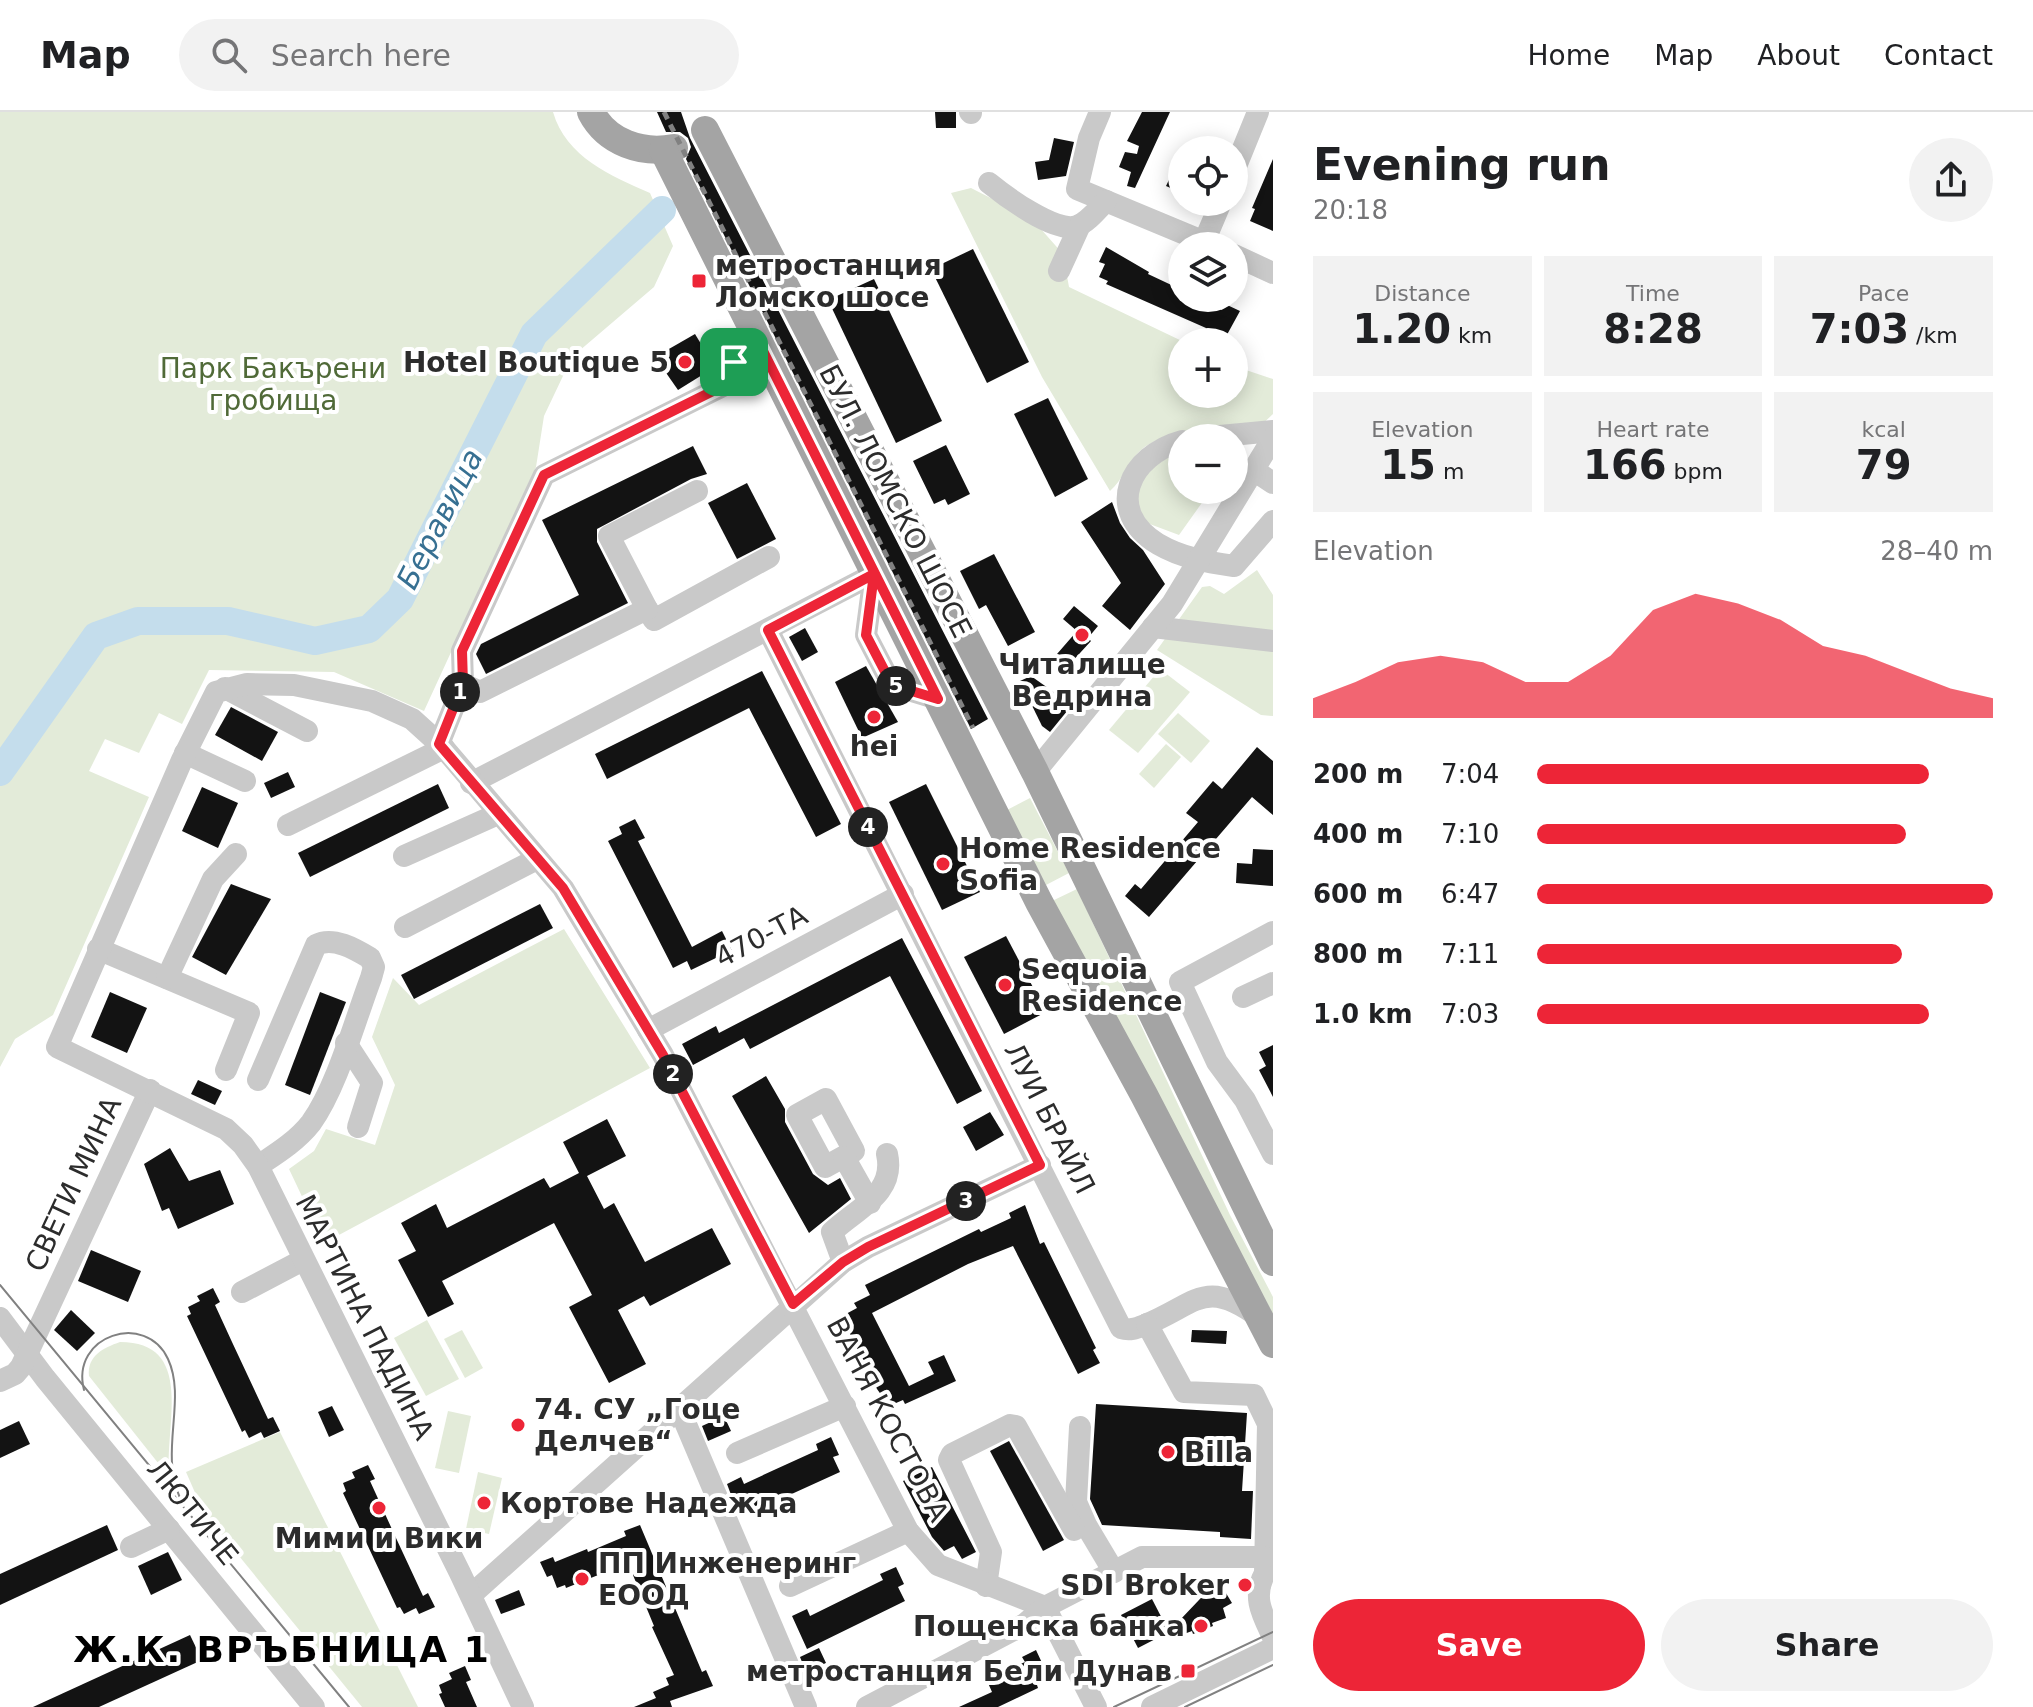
<!DOCTYPE html>
<html lang="en">
<head>
<meta charset="utf-8">
<style>
	body { margin:0; font-family:"DejaVu Sans",sans-serif; background:#f2f2f2; color:#202124; height:100vh; display:flex; flex-direction:column; font-size:30px; white-space:nowrap }
	* { box-sizing:border-box; margin:0 }
	p { font-size:26px; color:#757577 }
	.icon { flex:none; width:44px; height:44px; fill:none; stroke:currentColor; stroke-width:2; stroke-linecap:round; stroke-linejoin:round }
	.map { position:relative; flex:1; overflow:hidden }
	.side { display:flex; flex-direction:column; background:#fff; width:760px }
	.side>* { flex:none }
	.controls { position:absolute; left:1168px; top:24px; display:grid; gap:16px }
	.controls a { display:grid; place-items:center; width:80px; height:80px; border-radius:50%; background:#fff; box-shadow:0 4px 20px #0003; font-size:40px }
	.pin { position:absolute; display:grid; place-items:center; width:68px; height:68px; color:#fff; margin:-34px; border-radius:16px; box-shadow:0 4px 12px #0006 }
	.km { position:absolute; width:40px; height:40px; margin:-20px; border-radius:50%; background:#222; color:#fff; font-size:22px; line-height:40px; text-align:center }
	.round { display:grid; place-items:center; flex:none; width:84px; height:84px; border-radius:42px; background:#f2f2f2 }
	.summary { display:flex; align-items:center; justify-content:space-between; height:136px; padding:0 40px }
	h1 { font-size:44px; font-weight:700; line-height:60px }
	.metrics { display:grid; grid-template-columns:repeat(3,1fr); gap:12px; height:136px; padding:8px 40px }
	.metrics div { display:grid; align-content:center; border-radius:0px; background:#f2f2f2; text-align:center }
	.metrics b { font-size:40px; font-weight:700 }
	.metrics small { font-size:22px; font-weight:400 }
	.metrics p { font-size:22px }
	.chart { height:224px; padding:16px 40px }
	.chart p { display:flex; justify-content:space-between }
	.chart svg { width:100%; height:144px; margin-top:8px; fill:#ed2537; opacity:.7 }
	.cta { display:flex; gap:16px; margin-top:auto; padding:16px 40px }
	.cta a { flex:1; height:92px; border-radius:48px; background:#ed2537; color:#fff; font-size:32px; font-weight:700; line-height:92px; text-align:center }
	.cta a+a { background:#f2f2f2; color:#202124 }
	ul { padding:0 40px; list-style:none; font-size:26px }
	li { display:grid; grid-template-columns:128px 96px 1fr; align-items:center; height:60px }
	li i { height:20px; border-radius:10px; background:#ed2537 }
	header { display:flex; align-items:center; gap:48px; box-sizing:border-box; height:112px; padding:0 40px; background:#fff; border-bottom:2px solid #e0e0e0 }
	header strong { font-size:38px }
	nav { display:flex; gap:44px; margin-inline-start:auto; font-size:28px }
	.search { width:560px; height:72px; background:#f2f2f2; display:flex; align-items:center; gap:20px; box-sizing:border-box; padding:0 28px; border-radius:44px; color:#757577; font-size:30px }
	main { display:flex; flex:1; min-height:0 }
	.map>svg:first-child { display:block }
	.green { fill:#e3ebd9 }
	.lines { fill:none; stroke-linecap:round; stroke-linejoin:round }
	.river { stroke:#c4ddec; stroke-width:28 }
	.building { fill:#131313 }
	.minor { stroke:#c9c9c9; stroke-width:22 }
	.major { stroke:#a4a4a4; stroke-width:28 }
	.tram { stroke:#818181; stroke-width:2 }
	.rail { stroke:#818181; stroke-width:5; stroke-dasharray:8 6; stroke-linecap:butt }
	.route-casing { stroke:#fff; stroke-width:16 }
	.route { stroke:#ed2537; stroke-width:10 }
	.poi-dot { fill:#ed2537; stroke:#fff; stroke-width:3 }
	.labels { text-anchor:middle; stroke-width:8; stroke-linejoin:round; paint-order:stroke }
	.poi-label { font-size:28px; font-weight:bold; fill:#2c2c2c; stroke:#fff; text-anchor:start }
	.park-label { font-size:28px; fill:#506a38; stroke:#fff }
	.street-label { font-size:28px; fill:#2c2c2c; stroke:#fff }
	.water-label { font-size:30px; font-style:italic; fill:#377092; stroke:#fff }
	.district-label { font-size:36px; font-weight:bold; letter-spacing:2px; fill:#000; stroke:#fff }
</style>
</head>
<body>
<header>
<strong>Map</strong>
<div class="search"><svg class="icon" aria-label="search" viewBox="0 0 24 24"><circle cx="10" cy="10" r="6"/><path d="M15 15l6 6"/></svg>Search here</div>
<nav><a>Home</a><a>Map</a><a>About</a><a>Contact</a></nav>
</header>
<main>
<div class="map">
<svg width="1273" height="1595" viewBox="0 0 1273 1595">
	<rect width="100%" height="100%" fill="#fff"/>
	<!-- green -->
	<g class="green">
		<path d="M 0,0 L 553,0 C 566,45 611,64 650,81 L 673,134 L 654,175 L 572,245 L 544,304 L 536,355 L 424,599 L 334,560 L 209,558 L 182,612 L 159,601 L 139,641 L 105,627 L 89,659 L 149,685 L 53,903 L 15,927 L 0,955 Z"/>
		<path d="M 971,76 L 1032,107 L 1063,142 L 1069,175 L 1184,230 L 1182,282 L 1234,282 L 1234,254 L 1273,267 L 1273,302 L 1258,316 C 1226,316 1165,315 1140,339 C 1127,351 1123,368 1110,379 L 1042,265 L 951,81 Z"/>
		<polygon points="1182,335 1182,378 1211,378 1179,423 1147,411 1140,401 1137,381 1145,361"/>
		<polygon points="1257,458 1273,483 1273,604 1261,603 1157,538 1202,475 1210,474 1224,482"/>
		<polygon points="1160,557 1190,580 1138,641 1109,618"/>
		<polygon points="1178,601 1210,629 1191,651 1158,622"/>
		<polygon points="1166,632 1181,645 1154,676 1139,662"/>
		<polygon points="1030,686 1069,761 1046,773 1007,698"/>
		<polygon points="1077,777 1230,1103 1273,1185 1273,1202 1052,789"/>
		<polygon points="564,817 650,956 324,1131 289,1057 314,1039 326,1017 375,1033 395,973 372,925 393,866 419,893"/>
		<polygon points="427,1208 459,1267 426,1284 394,1226"/>
		<polygon points="462,1218 483,1256 465,1266 444,1227"/>
		<path d="M 120,1230 C 194,1230 166,1310 169,1360 L 166,1361 L 89,1264 C 87,1244 103,1236 120,1230 Z"/>
		<polygon points="448,1299 471,1304 459,1361 435,1356"/>
		<polygon points="280,1320 418,1595 362,1595 204,1401 186,1360"/>
		<polygon points="478,1360 502,1366 489,1422 466,1417"/>
	</g>
	<g class="lines">
		<!-- river -->
		<polyline class="river" points="0,660 96,524 138,509 228,509 315,529 369,517 400,487 534,222 662,98"/>
	</g>
	<!-- building -->
	<g class="building">
		<polygon points="657,0 681,0 690,26 988,607 971,617 686,47 691,35 688,26 680,20 666,20"/>
		<polygon points="935,0 956,0 956,16 936,16"/>
		<polygon points="1142,0 1170,0 1135,76 1127,74 1131,60 1119,55 1125,40 1137,42 1139,34 1127,29"/>
		<polygon points="1054,26 1074,30 1066,64 1038,68 1035,50 1049,48"/>
		<polygon points="1182,41 1182,81 1166,74"/>
		<polygon points="1273,47 1273,119 1250,109 1255,97 1252,96"/>
		<polygon points="1106,135 1149,160 1148,162 1182,178 1182,186 1198,186 1222,198 1225,192 1240,199 1223,230 1213,230 1202,225 1206,216 1106,172 1108,169 1099,165 1105,152 1099,150"/>
		<polygon points="973,137 1029,250 987,271 931,157"/>
		<polygon points="874,167 942,309 896,331 828,188"/>
		<polygon points="695,222 715,255 678,278 655,245"/>
		<polygon points="1048,286 1088,367 1055,385 1014,302"/>
		<polygon points="946,333 970,382 948,393 945,387 934,392 913,349"/>
		<polygon points="693,334 707,362 691,367 597,417 597,430 628,491 486,562 476,542 481,532 579,483 542,408"/>
		<polygon points="747,371 776,427 737,447 708,391"/>
		<polygon points="1112,390 1120,411 1130,426 1143,438 1165,472 1130,518 1102,494 1121,471 1081,410"/>
		<polygon points="994,442 1035,520 1008,534 986,493 979,497 960,459"/>
		<polygon points="1074,494 1098,514 1088,526 1091,529 1069,553 1057,542 1077,519 1063,507"/>
		<polygon points="805,516 818,540 802,549 789,525"/>
		<polygon points="866,554 898,610 862,626 835,570"/>
		<polygon points="762,559 841,712 816,725 749,596 607,667 595,642"/>
		<polygon points="1031,564 1072,593 1050,620 1042,614 1020,569"/>
		<polygon points="231,595 278,620 262,649 215,623"/>
		<polygon points="1257,635 1273,649 1273,703 1252,685 1149,805 1125,784 1135,772 1141,777 1198,710 1186,701 1213,669 1222,677"/>
		<polygon points="288,660 295,675 271,686 264,671"/>
		<polygon points="438,672 449,696 310,765 298,741"/>
		<polygon points="926,672 980,780 942,798 889,690"/>
		<polygon points="202,675 238,691 218,736 182,719"/>
		<polygon points="635,707 645,726 638,729 692,835 722,819 734,843 720,850 718,845 691,858 687,849 673,856 608,729 622,722 619,715"/>
		<polygon points="1253,737 1273,738 1273,774 1236,771 1237,751 1252,752"/>
		<polygon points="231,772 271,787 226,863 192,845"/>
		<polygon points="540,792 553,816 414,887 401,863"/>
		<polygon points="1006,824 1046,900 1004,922 964,845"/>
		<polygon points="902,826 982,979 957,992 890,864 750,937 744,926 693,953 682,932 716,914 719,921"/>
		<polygon points="110,880 147,896 127,941 91,925"/>
		<polygon points="320,880 346,890 310,983 285,973"/>
		<polygon points="1273,933 1273,985 1259,958 1266,954 1259,940"/>
		<polygon points="766,964 785,997 785,1010 813,1062 828,1073 840,1066 851,1087 809,1121 732,984"/>
		<polygon points="198,968 222,979 215,993 191,982"/>
		<polygon points="990,1000 1004,1023 976,1039 963,1015"/>
		<polygon points="607,1007 626,1044 587,1064 604,1097 614,1091 645,1150 712,1116 731,1152 650,1194 644,1184 618,1198 646,1252 609,1271 569,1195 592,1183 554,1111 442,1169 454,1192 428,1205 398,1148 416,1139 401,1111 436,1092 447,1116 544,1066 550,1076 579,1061 563,1030"/>
		<polygon points="170,1036 189,1069 220,1058 234,1092 178,1117 169,1096 162,1099 144,1052"/>
		<polygon points="1025,1093 1040,1132 1044,1130 1096,1236 1093,1238 1100,1251 1078,1262 1013,1134 968,1152 872,1201 909,1274 934,1262 928,1250 944,1243 956,1269 905,1292 903,1288 889,1294 877,1277 845,1212 848,1211 844,1203 857,1196 854,1191 870,1183 865,1173 979,1117 981,1120 1011,1106 1009,1101"/>
		<polygon points="91,1138 141,1159 128,1190 78,1169"/>
		<polygon points="213,1176 220,1190 215,1193 232,1230 268,1307 273,1305 280,1319 264,1326 261,1320 249,1326 245,1318 242,1320 187,1204 191,1202 188,1195 200,1189 197,1184"/>
		<polygon points="71,1198 95,1221 77,1239 54,1218"/>
		<polygon points="1192,1218 1227,1219 1226,1232 1191,1230"/>
		<polygon points="1096,1292 1247,1301 1242,1379 1253,1379 1251,1427 1220,1425 1220,1420 1102,1413 1090,1387"/>
		<polygon points="332,1294 344,1318 329,1325 318,1300"/>
		<polygon points="724,1304 731,1319 708,1329 702,1314"/>
		<polygon points="19,1309 30,1332 0,1346 0,1318"/>
		<polygon points="831,1325 839,1343 833,1345 840,1360 748,1402 741,1385 733,1388 727,1372 741,1365 744,1372 774,1358 818,1338 816,1332"/>
		<polygon points="1009,1329 1064,1428 1043,1439 990,1339"/>
		<polygon points="368,1353 375,1367 370,1369 396,1426 423,1484 428,1481 435,1495 419,1502 416,1496 404,1502 400,1495 397,1496 343,1381 346,1379 343,1371 355,1366 352,1360"/>
		<polygon points="932,1355 976,1440 962,1447 954,1434 944,1439 932,1425 903,1369"/>
		<polygon points="107,1413 118,1438 0,1493 0,1462"/>
		<polygon points="640,1413 702,1560 706,1558 713,1574 670,1589 672,1595 634,1595 656,1586 653,1580 669,1573 666,1566 674,1563 652,1515 654,1514 628,1451 566,1476 565,1473 557,1476 552,1463 547,1465 540,1450 553,1445 555,1450 587,1437 588,1440 626,1424 624,1419"/>
		<polygon points="168,1440 182,1468 151,1483 138,1454"/>
		<polygon points="896,1455 904,1472 898,1475 905,1489 807,1537 792,1504 807,1497 810,1504 883,1468 880,1462"/>
		<polygon points="1218,1468 1232,1491 1223,1496 1226,1506 1212,1511 1213,1514 1193,1522 1192,1519 1184,1522 1179,1509"/>
		<polygon points="519,1478 525,1493 501,1502 495,1488"/>
		<polygon points="1152,1487 1169,1520 1138,1536 1121,1503"/>
		<polygon points="190,1523 202,1548 99,1595 33,1595"/>
		<polygon points="819,1536 826,1551 806,1560 800,1545"/>
		<polygon points="1036,1538 1043,1553 1037,1555 1044,1569 1037,1573 1038,1576 998,1595 959,1595 992,1580 988,1571 996,1567 994,1564 1025,1550 1022,1545"/>
		<polygon points="465,1554 471,1568 466,1570 477,1595 445,1595 439,1582 442,1581 439,1573 452,1567 449,1561"/>
	</g>
	<g class="lines">
		<!-- minor -->
		<g class="minor">
			<polyline points="970,0 971,1"/>
			<polyline points="1100,0 1089,26 1077,77 1214,134"/>
			<polyline points="1234,59 1258,0"/>
			<path d="M 989,71 C 1005,84 1056,122 1077,114 C 1088,110 1098,97 1106,89"/>
			<polyline points="1204,130 1221,90"/>
			<polyline points="1234,143 1273,161"/>
			<polyline points="1059,159 1080,113"/>
			<polyline points="1199,326 1273,319"/>
			<path d="M 1182,329 C 1130,343 1103,398 1158,432 C 1182,446 1207,450 1234,454 L 1273,409"/>
			<polyline points="1255,359 1273,371"/>
			<polyline points="874,462 866,523 892,573 938,587"/>
			<polyline points="647,497 654,508 769,445"/>
			<polyline points="1153,515 1273,529"/>
			<path d="M 768,518 L 1121,1216 C 1130,1219 1137,1216 1145,1213 C 1197,1192 1204,1165 1259,1205"/>
			<polyline points="463,572 480,580 647,497 609,424 697,379"/>
			<polyline points="225,576 307,619"/>
			<polyline points="439,632 463,572 462,539 544,363 725,273 734,250"/>
			<polyline points="185,641 245,669"/>
			<polyline points="1035,660 1172,492 1273,326"/>
			<polyline points="471,671 874,462"/>
			<polyline points="288,713 444,636"/>
			<polyline points="404,744 498,702"/>
			<polyline points="405,815 537,747"/>
			<polyline points="1273,820 1180,870 1217,950 1245,988 1273,1042"/>
			<polyline points="98,837 249,901 226,958"/>
			<polyline points="167,866 213,767 236,742"/>
			<polyline points="1243,885 1273,871"/>
			<polyline points="648,918 903,782"/>
			<polyline points="346,931 372,971 358,1015"/>
			<polygon points="826,987 854,1039 825,1055 797,1003"/>
			<polyline points="844,1045 870,1091"/>
			<path d="M 258,1054 C 276,1042 297,1029 311,1011 C 337,975 355,908 371,866 L 374,855 L 370,846 C 355,837 333,824 316,833 L 258,968"/>
			<path d="M 843,1150 L 832,1120 C 856,1097 896,1082 887,1042"/>
			<polyline points="242,1180 303,1148"/>
			<polyline points="0,1206 45,1266 314,1595"/>
			<path d="M 1147,1212 L 1184,1280 L 1254,1283 L 1268,1312 L 1265,1461 C 1252,1485 1262,1502 1273,1525"/>
			<polyline points="0,1269 15,1262 21,1255 150,978"/>
			<polyline points="679,1296 806,1595"/>
			<polyline points="1080,1315 1076,1390 1086,1413 1114,1460"/>
			<polyline points="737,1341 845,1294"/>
			<polyline points="131,1435 169,1417"/>
			<polyline points="790,1474 908,1419"/>
			<polyline points="986,1474 991,1440 949,1348 952,1342 1010,1313 1016,1314 1074,1418"/>
			<polyline points="471,1483 843,1150 868,1135 1040,1053"/>
			<polyline points="523,1595 460,1461 258,1054 243,1033 226,1017 57,935 182,648 216,580 247,572 294,573 372,589 412,607 444,636 563,776 663,943 908,1419 938,1453 1045,1495 1096,1595"/>
			<polyline points="867,1595 1025,1512 1045,1495 1142,1445 1265,1445"/>
			<polyline points="1152,1595 1273,1536"/>
		</g>
		<!-- major -->
		<g class="major">
			<path d="M 591,0 C 607,31 642,42 674,36"/>
			<polyline points="705,18 1035,660 1273,1150"/>
			<polyline points="663,38 1039,790 1144,983 1273,1232"/>
		</g>
		<!-- tram -->
		<g class="tram">
			<polyline points="0,1173 349,1595"/>
			<path d="M 84,1278 C 70,1223 146,1199 168,1247 C 187,1288 159,1339 180,1386"/>
			<polyline points="1114,1595 1273,1520"/>
			<polyline points="1185,1595 1273,1553"/>
		</g>
		<!-- rail -->
		<polyline class="rail" points="664,0 973,616"/>
	</g>
	<g class="lines">
		<!-- route casing -->
		<g class="route-casing">
			<polyline id="route" points="734,250 725,273 544,363 462,539 463,572 439,632 563,776 663,943 793,1192 843,1150 868,1135 1040,1053 768,518 874,462 866,523 892,573 938,587 761,235 734,250"/>
		</g>
		<!-- route -->
		<use href="#route" class="route"/>
	</g>
	<!-- markers -->
	<g class="poi-dot">
		<rect x="691" y="161" width="16" height="16" rx="4"/>
		<circle cx="685" cy="250" r="8"/>
		<circle cx="1082" cy="523" r="8"/>
		<circle cx="874" cy="605" r="8"/>
		<circle cx="943" cy="752" r="8"/>
		<circle cx="1005" cy="873" r="8"/>
		<circle cx="518" cy="1313" r="8"/>
		<circle cx="1168" cy="1340" r="8"/>
		<circle cx="484" cy="1391" r="8"/>
		<circle cx="379" cy="1396" r="8"/>
		<circle cx="582" cy="1467" r="8"/>
		<circle cx="1245" cy="1473" r="8"/>
		<circle cx="1201" cy="1514" r="8"/>
		<rect x="1180" y="1551" width="16" height="16" rx="4"/>
	</g>
	<g class="labels">
		<!-- poi labels -->
		<g class="poi-label">
			<text x="715" y="163">метростанция<tspan x="715" dy="32">Ломско шосе</tspan></text>
			<text x="669" y="260" text-anchor="end">Hotel Boutique 5</text>
			<text x="1082" y="562" text-anchor="middle">Читалище<tspan x="1082" dy="32">Ведрина</tspan></text>
			<text x="874" y="644" text-anchor="middle">hei</text>
			<text x="959" y="746">Home Residence<tspan x="959" dy="32">Sofia</tspan></text>
			<text x="1021" y="867">Sequoia<tspan x="1021" dy="32">Residence</tspan></text>
			<text x="534" y="1307">74. СУ „Гоце<tspan x="534" dy="32">Делчев“</tspan></text>
			<text x="1184" y="1350">Billa</text>
			<text x="500" y="1401">Кортове Надежда</text>
			<text x="379" y="1436" text-anchor="middle">Мими и Вики</text>
			<text x="598" y="1461">ПП Инженеринг<tspan x="598" dy="32">ЕООД</tspan></text>
			<text x="1229" y="1483" text-anchor="end">SDI Broker</text>
			<text x="1185" y="1524" text-anchor="end">Пощенска банка</text>
			<text x="1172" y="1569" text-anchor="end">метростанция Бели Дунав</text>
		</g>
		<!-- park labels -->
		<g class="park-label">
			<text x="273" y="266">Парк Бакърени<tspan x="273" dy="32">гробища</tspan></text>
		</g>
		<!-- street labels -->
		<g class="street-label">
			<text transform="translate(896 389) rotate(63)" y="10">БУЛ. ЛОМСКО ШОСЕ</text>
			<text transform="translate(761 824) rotate(-28)" y="10">470-ТА</text>
			<text transform="translate(1050 1006) rotate(63)" y="10">ЛУИ БРАЙЛ</text>
			<text transform="translate(73 1072) rotate(-65)" y="10">СВЕТИ МИНА</text>
			<text transform="translate(365 1205) rotate(63)" y="10">МАРТИНА ПАДИНА</text>
			<text transform="translate(888 1307) rotate(62)" y="10">ВАНЯ КОСТОВА</text>
			<text transform="translate(193 1400) rotate(51)" y="10">ЛЮТИЧЕ</text>
		</g>
		<!-- water labels -->
		<g class="water-label">
			<text transform="translate(440 407) rotate(-63)" y="10">Беравица</text>
		</g>
		<!-- district labels -->
		<g class="district-label">
			<text x="282" y="1550">Ж.К. ВРЪБНИЦА 1</text>
		</g>
	</g>
</svg>
<div class="controls">
<a><svg class="icon" aria-label="locate" viewBox="0 0 24 24"><circle cx="12" cy="12" r="6"/><path d="M12 2v4M12 18v4M2 12h4M18 12h4"/></svg></a>
<a><svg class="icon" aria-label="layers" viewBox="0 0 24 24"><path d="M12 4l9 5-9 5-9-5zM3 14l9 5 9-5"/></svg></a>
<a>+</a>
<a>−</a>
</div>
<div class="pin" style="left:734px;top:250px;background:#1e9e55"><svg class="icon" aria-label="arrive" viewBox="0 0 24 24"><path d="M6 21V4h12l-3 4 3 4H6"/></svg></div>
<b class="km" style="left:460px;top:580px">1</b>
<b class="km" style="left:673px;top:962px">2</b>
<b class="km" style="left:966px;top:1089px">3</b>
<b class="km" style="left:868px;top:715px">4</b>
<b class="km" style="left:896px;top:574px">5</b>
</div>
<section class="side">
<div class="summary"><div><h1>Evening run</h1><p>20:18</p></div><a class="round"><svg class="icon" aria-label="share" viewBox="0 0 24 24"><path d="M12 15V3M7 8l5-5 5 5M5 13v7h14v-7"/></svg></a></div>
<div class="metrics">
<div><p>Distance</p><b>1.20<small> km</small></b></div>
<div><p>Time</p><b>8:28</b></div>
<div><p>Pace</p><b>7:03<small> /km</small></b></div>
</div>
<div class="metrics">
<div><p>Elevation</p><b>15<small> m</small></b></div>
<div><p>Heart rate</p><b>166<small> bpm</small></b></div>
<div><p>kcal</p><b>79</b></div>
</div>
<div class="chart"><p><span>Elevation</span>28–40 m</p>
<svg viewBox="0 0 160 44" preserveAspectRatio="none"><path d="M0 44V38L10 33L20 27L30 25L40 27L50 33L60 33L70 25L80 11L90 6L100 9L110 14L120 22L130 25L140 30L150 35L160 38V44z"/></svg>
</div>
<ul>
<li><b>200 m</b>7:04<i style="width:86%"></i></li>
<li><b>400 m</b>7:10<i style="width:81%"></i></li>
<li><b>600 m</b>6:47<i style="width:100%"></i></li>
<li><b>800 m</b>7:11<i style="width:80%"></i></li>
<li><b>1.0 km</b>7:03<i style="width:86%"></i></li>
</ul>
<div class="cta"><a>Save</a><a>Share</a></div>
</section>
</main>
</body>
</html>
